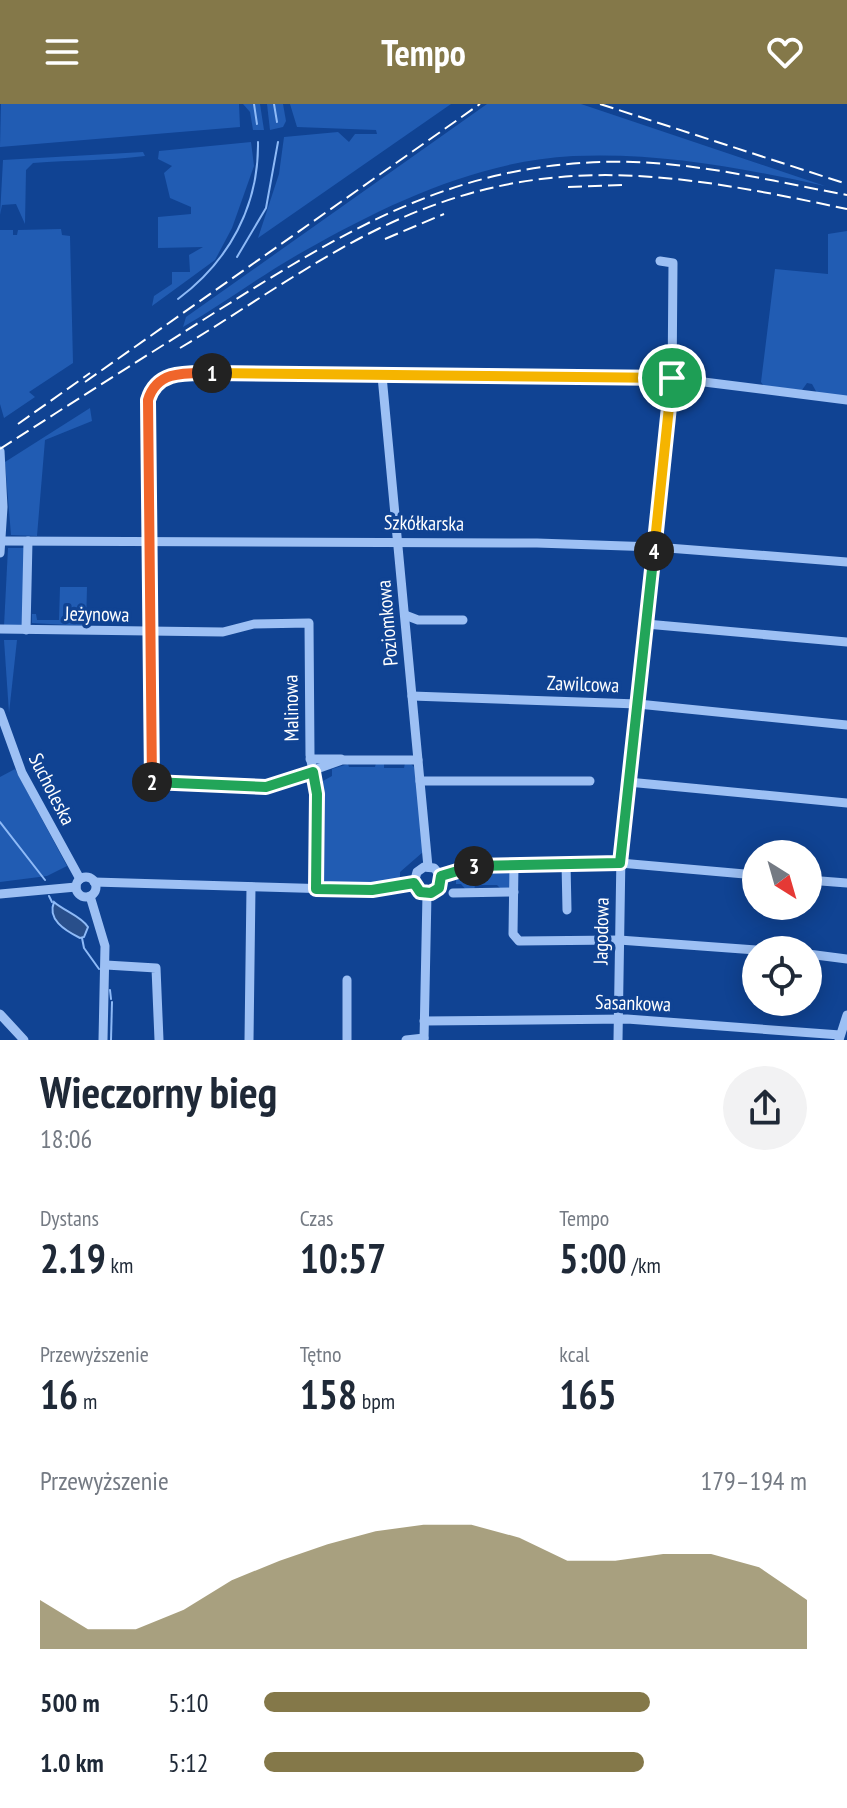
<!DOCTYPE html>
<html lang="pl">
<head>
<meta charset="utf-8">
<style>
	body { margin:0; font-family:"PT Sans Narrow",sans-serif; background:#f2f2f3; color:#1f2937; height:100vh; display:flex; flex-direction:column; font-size:30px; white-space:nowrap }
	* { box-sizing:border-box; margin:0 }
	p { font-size:26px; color:#747a83 }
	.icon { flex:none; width:44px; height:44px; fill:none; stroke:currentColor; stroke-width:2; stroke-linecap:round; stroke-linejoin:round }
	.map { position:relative; height:936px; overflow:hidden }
	.panel { display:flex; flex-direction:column; background:#fff; flex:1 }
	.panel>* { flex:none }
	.needle { width:52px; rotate:143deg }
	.buttons { position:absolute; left:742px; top:736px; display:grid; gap:16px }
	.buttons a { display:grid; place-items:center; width:80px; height:80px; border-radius:50%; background:#fff; box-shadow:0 4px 20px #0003; font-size:40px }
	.pin { position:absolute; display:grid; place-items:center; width:68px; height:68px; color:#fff; margin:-34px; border:4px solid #fff; border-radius:50%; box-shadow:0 2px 8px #0007 }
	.km { position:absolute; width:40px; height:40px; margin:-20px; border-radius:50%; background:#222; color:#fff; font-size:22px; line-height:40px; text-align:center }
	.round { display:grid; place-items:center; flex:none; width:84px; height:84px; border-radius:42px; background:#f2f2f3 }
	.overview { display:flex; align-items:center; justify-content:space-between; height:136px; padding:0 40px }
	h1 { font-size:44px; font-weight:700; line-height:60px }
	.metrics { display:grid; grid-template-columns:repeat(3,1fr); gap:12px; height:136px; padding:8px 40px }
	.metrics div { display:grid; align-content:center }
	.metrics b { font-size:40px; font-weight:700 }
	.metrics small { font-size:22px; font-weight:400 }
	.metrics p { font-size:22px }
	.chart { height:224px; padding:16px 40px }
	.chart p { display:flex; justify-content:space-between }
	.chart svg { width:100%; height:144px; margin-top:8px; fill:#847849; opacity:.7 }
	ul { padding:0 40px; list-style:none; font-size:26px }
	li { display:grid; grid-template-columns:128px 96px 1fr; align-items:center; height:60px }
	li i { height:20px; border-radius:10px; background:#847849 }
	header { display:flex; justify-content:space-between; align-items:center; height:104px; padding:0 40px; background:#847849; color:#fff; font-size:36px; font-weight:700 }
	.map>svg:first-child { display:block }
	.green { fill:#215cb3 }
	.water { fill:#294f8b; stroke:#8ebaf7; stroke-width:2 }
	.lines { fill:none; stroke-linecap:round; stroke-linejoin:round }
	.stream { stroke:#8ebaf7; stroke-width:2 }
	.minor { stroke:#9dc0f4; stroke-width:9 }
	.rail { stroke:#fff; stroke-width:2; stroke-dasharray:14 6; stroke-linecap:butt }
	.split-1-casing { stroke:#fff; stroke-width:16 }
	.split-2-casing { stroke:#fff; stroke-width:16 }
	.split-3-casing { stroke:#fff; stroke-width:16 }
	.split-4-casing { stroke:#fff; stroke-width:16 }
	.split-5-casing { stroke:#fff; stroke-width:16 }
	.split-1 { stroke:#f5b400; stroke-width:10 }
	.split-2 { stroke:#f0652b; stroke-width:10 }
	.split-3 { stroke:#22a559; stroke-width:10 }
	.split-4 { stroke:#22a559; stroke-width:10 }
	.split-5 { stroke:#f5b400; stroke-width:10 }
	.labels { text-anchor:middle; stroke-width:7; stroke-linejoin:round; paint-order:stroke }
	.street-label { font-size:20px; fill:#fff; stroke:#104393 }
</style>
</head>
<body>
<header><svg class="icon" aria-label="menu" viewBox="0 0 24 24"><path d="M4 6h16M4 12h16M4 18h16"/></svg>Tempo<svg class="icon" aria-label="heart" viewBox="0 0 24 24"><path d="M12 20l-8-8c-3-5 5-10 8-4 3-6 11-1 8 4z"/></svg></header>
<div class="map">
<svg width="847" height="936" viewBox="0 0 847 936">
	<rect width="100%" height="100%" fill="#104393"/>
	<!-- green -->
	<g class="green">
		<polygon points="1,0 239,0 240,23 0,43"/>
		<polygon points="243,0 260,0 264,26 253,26 250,8"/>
		<polygon points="267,0 283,0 286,17 283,23 270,26"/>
		<polygon points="290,0 451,0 258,134 279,70 284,33 338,28 349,38 355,30 377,30 376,26 297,23"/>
		<path d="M 487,0 L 581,0 L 825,82 C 742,64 659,48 573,52 C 478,57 387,100 306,146 C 264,169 225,199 183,223 L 186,213 Z"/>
		<polygon points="251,38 254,62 232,124 215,156 152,202 154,192 172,180 172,168 190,168 189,151 203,143 158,144 158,113 191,110 191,103 170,94 164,69 172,62 158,55 159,47"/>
		<path d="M 143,48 L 145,52 C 107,57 71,56 33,59 L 26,66 L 25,120 L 16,100 L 2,101 L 0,111 L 3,56 Z"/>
		<polygon points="61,125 62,131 70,132 73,259 29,288 35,293 4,314 0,300 0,126 13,126 13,131 17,131 18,126"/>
		<polygon points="847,127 847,292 817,289 812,280 807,279 802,286 764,282 761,278 775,165 828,170 828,130"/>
		<polygon points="90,304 92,317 45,336 37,432 11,431 5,358"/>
		<polygon points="8,444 24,444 23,521 4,522"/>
		<polygon points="60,483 87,483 86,522 32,519 32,510 36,510 37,516 59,516"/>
		<polygon points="4,536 17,536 9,609"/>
		<polygon points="376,659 384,659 384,664 404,664 405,659 411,660 416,665 423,748 400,768 400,779 326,782 320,778 319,770 324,769 325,692 321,678 332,672 332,665 348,660 349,663 375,663"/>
		<polygon points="15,665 67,762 47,772 0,778 0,673"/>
		<polygon points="487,766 511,766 511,783 502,786 497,781 475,781 474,787 467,787 461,780 456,780 456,773"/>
	</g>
	<!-- water -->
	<path class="water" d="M 54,798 C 64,807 81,812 88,823 L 84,833 L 80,834 C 64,826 47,815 54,798 Z"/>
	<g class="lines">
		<!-- stream -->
		<g class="stream">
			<polyline points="254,0 257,20"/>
			<polyline points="274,0 277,18"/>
			<polyline points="237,153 266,104 278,38"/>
			<path d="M 178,195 C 229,157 259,102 258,38"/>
			<polyline points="0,718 45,776"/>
			<polyline points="49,792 52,798"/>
			<polyline points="82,834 84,844 99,865"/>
			<polyline points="110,886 111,895"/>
			<polyline points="111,936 112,898"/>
		</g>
		<!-- minor -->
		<g class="minor">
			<polyline points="382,272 428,763"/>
			<polyline points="0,347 3,403 0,449"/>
			<polyline points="0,437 537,439 655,443 847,458"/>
			<polyline points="405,511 418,516 463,516"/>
			<polyline points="646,520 847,538"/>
			<polyline points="0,525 223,528 254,520 309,519 310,651 317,690 316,785"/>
			<polyline points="26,526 28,437"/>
			<polyline points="412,592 638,600 847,621"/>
			<polyline points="0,608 22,669 80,775"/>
			<polyline points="310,655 341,655"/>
			<path d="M 418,656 L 342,656 L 266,683 L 158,681 L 150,676 L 148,311 C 148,285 159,271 186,269 L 672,274 L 847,296"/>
			<polyline points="420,677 590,677"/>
			<polyline points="628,678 847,699"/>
			<polyline points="566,759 567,806"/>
			<polyline points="514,760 513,830 519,837 619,836 756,846"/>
			<polyline points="441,772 498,760 620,759 756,771"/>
			<circle cx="86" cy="783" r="10"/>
			<polyline points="808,776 847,779"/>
			<polyline points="94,778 367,786 414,779"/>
			<polyline points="414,779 420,788 431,789 441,781 441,772"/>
			<polyline points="414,779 417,768 424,763 434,764 441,772"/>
			<polyline points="453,789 514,788"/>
			<polyline points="0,790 76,783"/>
			<polyline points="90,792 105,842 103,936"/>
			<polyline points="808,850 847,855"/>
			<polyline points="106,861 156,864 159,936"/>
			<polyline points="347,876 347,936"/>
			<polyline points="0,910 24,936"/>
			<polyline points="424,917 627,915 840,931"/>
			<polyline points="249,936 251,783"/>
			<polyline points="406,936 424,934"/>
			<polyline points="424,936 427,790"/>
			<polyline points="618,936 621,750 672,283 673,159 660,157"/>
			<polyline points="839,936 847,911"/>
		</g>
		<!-- rail -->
		<g class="rail">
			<polyline points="600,0 847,80"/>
			<polyline points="568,83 624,81"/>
			<polyline points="385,135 444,110"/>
			<path d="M 180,244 C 245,205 309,159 378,125 C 543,44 676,69 847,105"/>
			<polyline points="85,278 480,0"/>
			<polyline points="18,320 90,269"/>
			<path d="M 0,345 C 71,299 143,254 214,209 C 340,130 448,62 602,58 C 685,55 766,76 847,91"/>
		</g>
	</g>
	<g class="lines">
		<!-- split-1 casing -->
		<g class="split-1-casing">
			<polyline id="split-1" points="212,269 672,274"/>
		</g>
		<!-- split-2 casing -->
		<g class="split-2-casing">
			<path id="split-2" d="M 152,678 L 148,296 C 157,266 186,269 212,269"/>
		</g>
		<!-- split-3 casing -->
		<g class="split-3-casing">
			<polyline id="split-3" points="152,678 266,683 313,668 317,690 316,785 372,786 414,779 420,788 431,789 439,784 441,772 474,762"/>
		</g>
		<!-- split-4 casing -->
		<g class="split-4-casing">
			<polyline id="split-4" points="474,762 620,759 654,447"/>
		</g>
		<!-- split-5 casing -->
		<g class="split-5-casing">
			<polyline id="split-5" points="654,447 672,274"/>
		</g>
		<!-- split-1 -->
		<use href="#split-1" class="split-1"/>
		<!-- split-2 -->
		<use href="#split-2" class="split-2"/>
		<!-- split-3 -->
		<use href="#split-3" class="split-3"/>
		<!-- split-4 -->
		<use href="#split-4" class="split-4"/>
		<!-- split-5 -->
		<use href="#split-5" class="split-5"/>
	</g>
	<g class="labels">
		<!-- street labels -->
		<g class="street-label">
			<text transform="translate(424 419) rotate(1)" y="7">Szkółkarska</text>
			<text transform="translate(97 510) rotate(1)" y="7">Jeżynowa</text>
			<text transform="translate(387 519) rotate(-95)" y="7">Poziomkowa</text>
			<text transform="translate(583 580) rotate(2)" y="7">Zawilcowa</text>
			<text transform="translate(291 604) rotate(-91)" y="7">Malinowa</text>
			<text transform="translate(52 685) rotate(63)" y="7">Sucholeska</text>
			<text transform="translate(601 827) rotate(-89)" y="7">Jagodowa</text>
			<text transform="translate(633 899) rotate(2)" y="7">Sasankowa</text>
		</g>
	</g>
</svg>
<div class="buttons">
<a><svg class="needle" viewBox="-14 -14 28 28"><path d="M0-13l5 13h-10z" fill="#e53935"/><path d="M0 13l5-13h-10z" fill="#747a83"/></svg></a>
<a><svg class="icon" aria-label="locate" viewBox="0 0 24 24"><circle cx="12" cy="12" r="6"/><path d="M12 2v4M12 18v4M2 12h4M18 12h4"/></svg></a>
</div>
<div class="pin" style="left:672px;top:274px;background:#1e9e55"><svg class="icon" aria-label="arrive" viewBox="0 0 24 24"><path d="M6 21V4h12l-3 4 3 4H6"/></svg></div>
<b class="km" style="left:212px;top:269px">1</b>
<b class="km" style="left:152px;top:678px">2</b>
<b class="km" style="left:474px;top:762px">3</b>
<b class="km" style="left:654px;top:447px">4</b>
</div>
<section class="panel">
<div class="overview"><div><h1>Wieczorny bieg</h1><p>18:06</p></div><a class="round"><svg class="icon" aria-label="share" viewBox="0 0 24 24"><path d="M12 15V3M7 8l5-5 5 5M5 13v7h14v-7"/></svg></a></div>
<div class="metrics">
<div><p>Dystans</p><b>2.19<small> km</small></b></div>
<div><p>Czas</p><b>10:57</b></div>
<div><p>Tempo</p><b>5:00<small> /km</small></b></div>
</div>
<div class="metrics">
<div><p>Przewyższenie</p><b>16<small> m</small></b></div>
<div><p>Tętno</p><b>158<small> bpm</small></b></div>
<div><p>kcal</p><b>165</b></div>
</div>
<div class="chart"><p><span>Przewyższenie</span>179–194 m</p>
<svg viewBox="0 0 160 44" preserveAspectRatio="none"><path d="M0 44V29L10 38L20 38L30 32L40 23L50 17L60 12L70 8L80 6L90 6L100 10L110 17L120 17L130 15L140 15L150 19L160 29V44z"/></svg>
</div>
<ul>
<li><b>500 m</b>5:10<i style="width:71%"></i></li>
<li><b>1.0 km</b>5:12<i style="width:70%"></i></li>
</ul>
</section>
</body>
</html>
